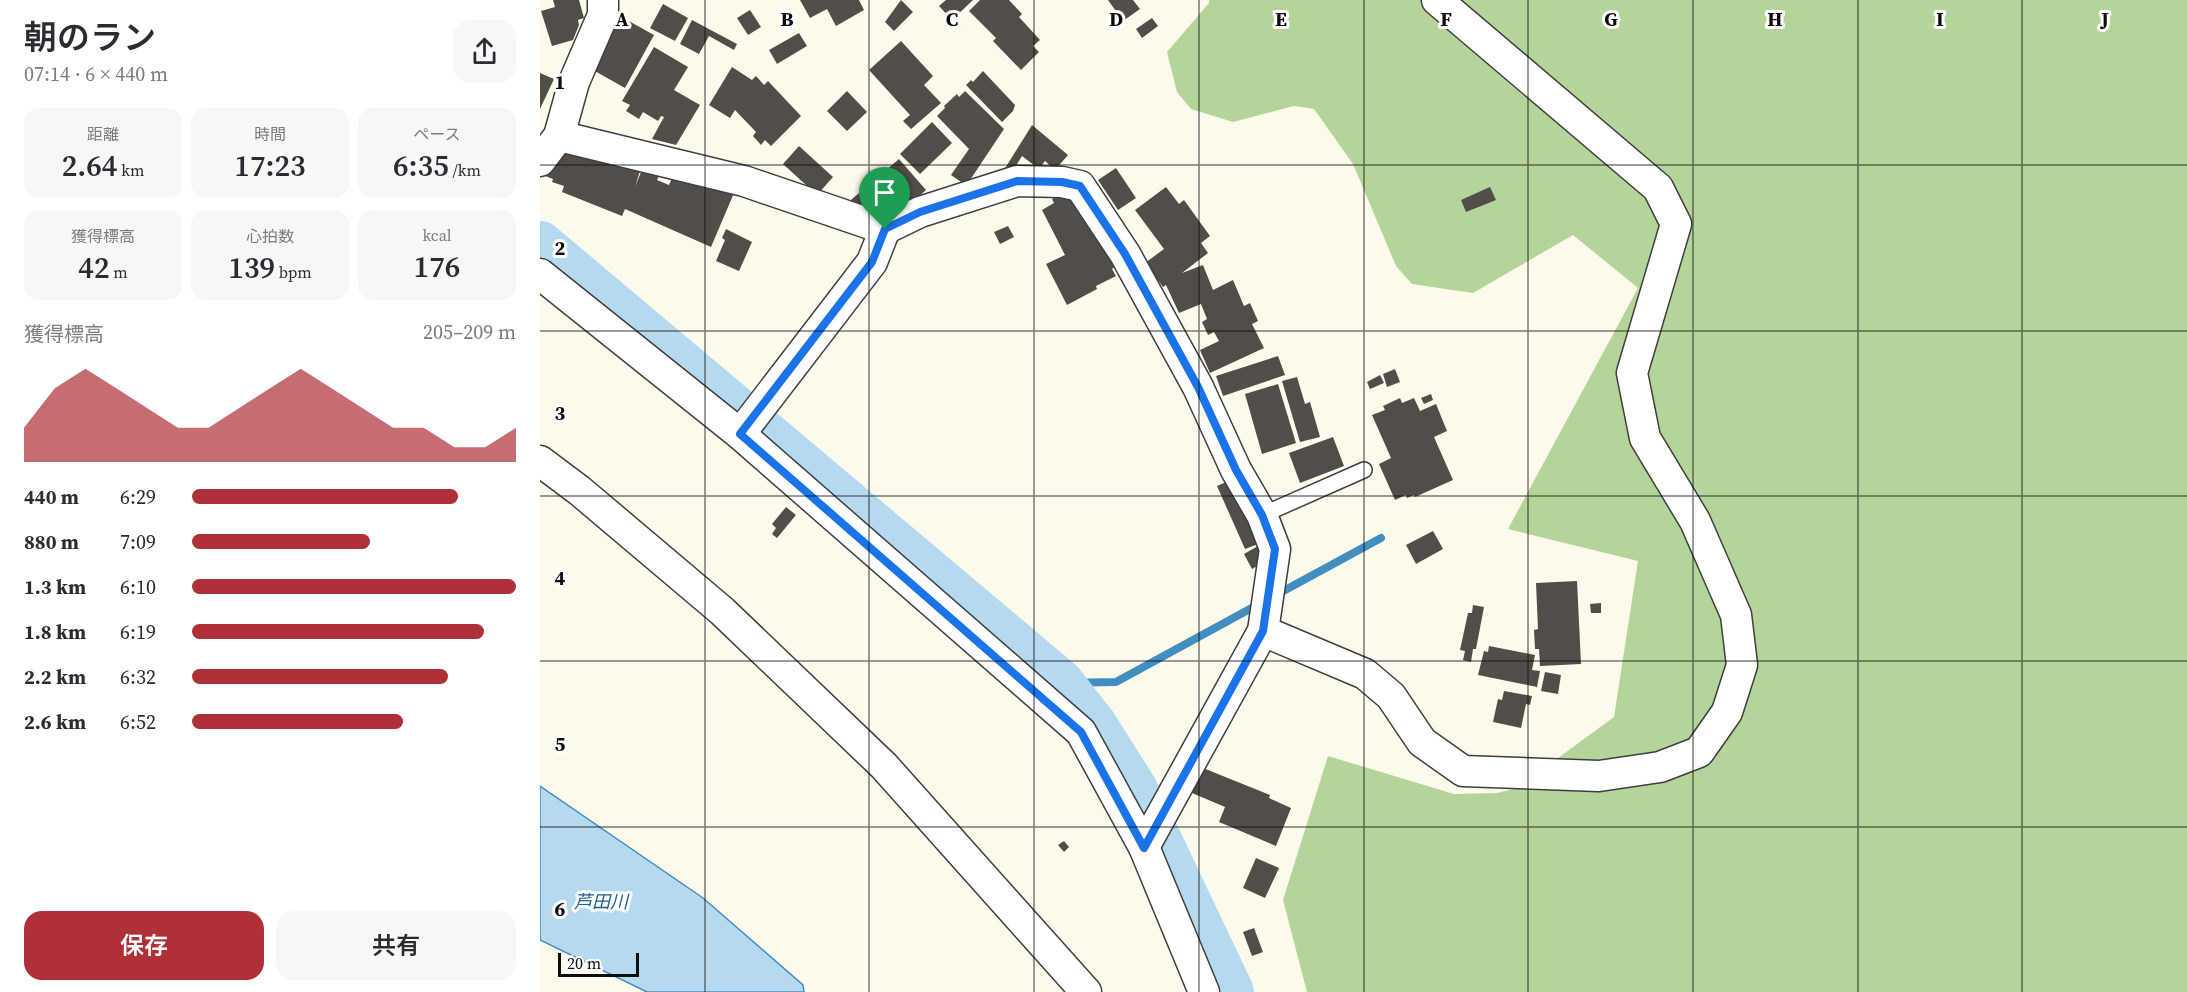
<!DOCTYPE html>
<html lang="ja">
<head>
<meta charset="utf-8">
<style>
	body { margin:0; font-family:"Source Serif 4","Noto Sans JP",serif; background:#f7f7f7; color:#2b2b33; height:100vh; display:flex; flex-direction:column; font-size:22px; white-space:nowrap }
	* { box-sizing:border-box; margin:0 }
	p { font-size:20px; color:#7c7c81 }
	.icon { flex:none; width:33px; height:33px; fill:none; stroke:currentColor; stroke-width:2; stroke-linecap:round; stroke-linejoin:round }
	.map { position:relative; flex:1; overflow:hidden }
	.details { display:flex; flex-direction:column; background:#fff; width:540px }
	.details>* { flex:none }
	.scale { position:absolute; left:18px; bottom:15px; width:81px; box-sizing:border-box; padding-left:6px; border:3px solid #0c0c0c; border-top:0; font-size:16px; line-height:21px; white-space:nowrap; color:#0c0c0c; -webkit-text-stroke:4px #fff; paint-order:stroke }
	.pin { position:absolute; display:grid; place-items:center; width:51px; height:51px; color:#fff; margin:-62px -26px; border-radius:50% 50% 50% 0; rotate:-45deg; box-shadow:0 0 6px #0007 }
	.pin .icon { rotate:45deg }
	.round { display:grid; place-items:center; flex:none; width:63px; height:63px; border-radius:18px; background:#f7f7f7 }
	.head { display:flex; align-items:center; justify-content:space-between; height:102px; padding:0 24px }
	h1 { font-size:33px; font-weight:600; line-height:45px }
	.metrics { display:grid; grid-template-columns:repeat(3,1fr); gap:9px; height:102px; padding:6px 24px }
	.metrics div { display:grid; align-content:center; border-radius:15px; background:#f7f7f7; text-align:center }
	.metrics b { font-size:30px; font-weight:600 }
	.metrics small { font-size:16px; font-weight:400 }
	.metrics p { font-size:16px }
	.chart { height:168px; padding:12px 24px }
	.chart p { display:flex; justify-content:space-between }
	.chart svg { width:100%; height:108px; margin-top:6px; fill:#af3036; opacity:.7 }
	.button { display:flex; gap:12px; margin-top:auto; padding:12px 24px }
	.button a { flex:1; height:69px; border-radius:18px; background:#af3036; color:#fff; font-size:24px; font-weight:600; line-height:69px; text-align:center }
	.button a+a { background:#f7f7f7; color:#2b2b33 }
	ul { padding:0 24px; list-style:none; font-size:20px }
	li { display:grid; grid-template-columns:96px 72px 1fr; align-items:center; height:45px }
	li i { height:15px; border-radius:8px; background:#af3036 }
	main { display:flex; flex:1; min-height:0 }
	.map>svg:first-child { display:block }
	.forest { fill:#b4d499 }
	.water { fill:#b5daf0; stroke:#428ec1; stroke-width:1.5 }
	.lines { fill:none; stroke-linecap:round; stroke-linejoin:round }
	.stream { stroke:#428ec1; stroke-width:8 }
	.river { stroke:#b5daf0; stroke-width:48 }
	.building { fill:#534d49 }
	.lane-casing { stroke:#3f3f3f; stroke-width:18 }
	.street-casing { stroke:#3f3f3f; stroke-width:33 }
	.lane { stroke:#fff; stroke-width:15 }
	.street { stroke:#fff; stroke-width:30 }
	.route-casing { stroke:#fff; stroke-width:12 }
	.route { stroke:#1a73e8; stroke-width:8 }
	.grid { fill:none; stroke:#0c0c0c; stroke-width:1.5; stroke-opacity:0.55 }
	.labels { text-anchor:middle; stroke-width:6; stroke-linejoin:round; paint-order:stroke }
	.water-label { font-size:18px; font-style:italic; fill:#206092; stroke:#fff }
	.grid-label { font-size:20px; text-anchor:middle; font-weight:bold; fill:#0c0c0c; stroke:#fff; stroke-width:6; stroke-linejoin:round; paint-order:stroke }
</style>
</head>
<body>
<main>
<section class="details">
<div class="head"><div><h1>朝のラン</h1><p>07:14 · 6 × 440 m</p></div><a class="round"><svg class="icon" aria-label="share" viewBox="0 0 24 24"><path d="M12 15V3M7 8l5-5 5 5M5 13v7h14v-7"/></svg></a></div>
<div class="metrics">
<div><p>距離</p><b>2.64<small> km</small></b></div>
<div><p>時間</p><b>17:23</b></div>
<div><p>ペース</p><b>6:35<small> /km</small></b></div>
</div>
<div class="metrics">
<div><p>獲得標高</p><b>42<small> m</small></b></div>
<div><p>心拍数</p><b>139<small> bpm</small></b></div>
<div><p>kcal</p><b>176</b></div>
</div>
<div class="chart"><p><span>獲得標高</span>205–209 m</p>
<svg viewBox="0 0 160 44" preserveAspectRatio="none"><path d="M0 44V30L10 14L20 6L30 14L40 22L50 30L60 30L70 22L80 14L90 6L100 14L110 22L120 30L130 30L140 38L150 38L160 30V44z"/></svg>
</div>
<ul>
<li><b>440 m</b>6:29<i style="width:82%"></i></li>
<li><b>880 m</b>7:09<i style="width:55%"></i></li>
<li><b>1.3 km</b>6:10<i style="width:100%"></i></li>
<li><b>1.8 km</b>6:19<i style="width:90%"></i></li>
<li><b>2.2 km</b>6:32<i style="width:79%"></i></li>
<li><b>2.6 km</b>6:52<i style="width:65%"></i></li>
</ul>
<div class="button"><a>保存</a><a>共有</a></div>
</section>
<div class="map">
<svg width="1647" height="992" viewBox="0 0 1647 992">
	<rect width="100%" height="100%" fill="#fdfaec"/>
	<!-- forest -->
	<polygon class="forest" points="669,0 1647,0 1647,992 767,992 743,900 788,756 914,794 957,793 977,788 1074,717 1098,561 968,529 1098,288 1033,235 933,293 872,284 856,266 813,164 774,109 754,106 693,122 651,109 637,92 627,52 669,3"/>
	<!-- water -->
	<polygon class="water" points="0,786 163,898 263,985 264,992 107,992 0,940"/>
	<g class="lines">
		<!-- stream -->
		<g class="stream">
			<polyline points="736,595 841,538"/>
			<polyline points="520,683 576,682 719,604"/>
		</g>
		<!-- river -->
		<polyline class="river" points="0,245 520,683 553,725 594,790 690,992"/>
	</g>
	<!-- building -->
	<g class="building">
		<polygon points="13,0 39,0 44,18 38,20 39,25 33,40 12,46 1,11 15,7"/>
		<polygon points="260,0 319,0 324,10 296,26 287,9 270,18"/>
		<polygon points="361,0 373,12 354,31 345,22"/>
		<polygon points="406,0 433,0 412,20 399,6"/>
		<polygon points="440,0 469,0 482,14 479,17 500,40 493,46 499,52 481,70 453,41 456,38 429,11"/>
		<polygon points="568,0 593,0 600,9 583,21"/>
		<polygon points="123,4 148,18 135,41 110,28"/>
		<polygon points="210,10 221,27 208,35 197,18"/>
		<polygon points="78,15 114,35 85,88 53,70 67,44 62,42"/>
		<polygon points="612,18 618,26 602,38 596,29"/>
		<polygon points="152,20 197,44 194,50 169,36 159,54 140,44"/>
		<polygon points="259,33 267,46 237,64 229,50"/>
		<polygon points="361,41 393,76 384,85 401,103 371,129 363,121 370,115 329,70"/>
		<polygon points="114,47 148,67 134,90 160,105 136,145 112,139 124,117 121,116 118,121 103,112 99,119 86,111 90,105 82,101"/>
		<polygon points="192,67 212,80 216,76 224,85 228,81 261,116 231,146 225,140 221,145 213,136 216,132 195,110 190,118 169,105"/>
		<polygon points="443,71 475,105 473,111 462,122 426,85 431,80 433,82"/>
		<polygon points="0,73 14,79 0,109"/>
		<polygon points="307,91 327,112 307,131 287,111"/>
		<polygon points="425,91 464,129 428,183 424,184 411,175 429,149 397,116 405,108 404,106 417,94 419,97"/>
		<polygon points="392,122 412,143 380,174 360,154"/>
		<polygon points="492,125 528,155 515,170 505,161 499,169 482,156 471,174 464,170"/>
		<polygon points="259,146 293,177 277,195 243,164"/>
		<polygon points="26,149 100,171 95,187 103,167 120,174 117,180 129,185 135,171 194,193 171,247 85,209 82,216 22,192 24,186 12,182 13,179 0,174 6,156 20,161"/>
		<polygon points="359,159 386,190 364,210 356,201 341,215 305,205"/>
		<polygon points="576,168 596,198 578,210 558,180"/>
		<polygon points="626,187 639,204 644,200 670,236 661,243 668,253 642,273 663,265 673,290 693,280 704,306 710,303 718,321 712,324 724,348 670,373 660,350 679,341 674,332 668,335 662,322 667,319 661,304 639,313 626,285 623,287 605,263 624,249 595,210"/>
		<polygon points="950,187 956,200 926,212 921,200"/>
		<polygon points="525,192 536,194 575,266 572,269 576,276 556,286 557,289 527,305 506,264 525,255 502,210 514,203 512,199"/>
		<polygon points="468,226 474,237 460,244 454,232"/>
		<polygon points="186,229 212,242 199,271 176,261 185,240 182,238"/>
		<polygon points="738,356 745,375 683,396 676,376"/>
		<polygon points="855,369 860,382 847,387 843,374"/>
		<polygon points="840,375 844,383 830,389 827,382"/>
		<polygon points="757,377 765,404 770,402 780,437 760,442 742,381"/>
		<polygon points="738,384 756,443 722,454 705,394"/>
		<polygon points="891,394 893,400 884,404 881,398"/>
		<polygon points="860,398 862,403 874,398 880,411 896,404 907,431 894,437 913,480 875,497 874,495 867,498 866,495 855,500 839,464 851,458 832,415 845,410 843,406"/>
		<polygon points="793,437 804,466 760,483 749,453"/>
		<polygon points="693,479 721,543 705,549 677,486"/>
		<polygon points="246,507 256,515 237,538 232,534 236,528 232,524"/>
		<polygon points="893,531 903,549 876,564 866,545"/>
		<polygon points="718,546 727,561 712,569 704,554"/>
		<polygon points="1037,581 1041,664 1000,666 999,649 995,649 994,630 998,629 996,583"/>
		<polygon points="1061,603 1061,613 1051,613 1050,604"/>
		<polygon points="933,605 944,607 936,649 933,649 931,662 923,660 925,651 920,650 928,613 932,613"/>
		<polygon points="949,646 995,655 992,670 1000,671 997,687 938,675 944,651 948,652"/>
		<polygon points="1005,672 1021,675 1018,694 1001,691"/>
		<polygon points="964,691 992,696 990,705 986,704 981,728 953,722 958,699 962,700"/>
		<polygon points="663,768 730,795 729,798 751,808 736,846 679,822 685,807 652,793"/>
		<polygon points="524,841 529,847 524,852 518,845"/>
		<polygon points="716,858 739,868 725,898 703,888"/>
		<polygon points="714,928 723,952 712,956 703,932"/>
	</g>
	<g class="lines">
		<!-- lane casing -->
		<g class="lane-casing">
			<polyline id="lane" points="722,515 824,470"/>
		</g>
		<!-- street casing -->
		<g class="street-casing">
			<g id="street">
				<polyline points="19,136 204,181 345,229 380,212 477,181 522,182 540,186 585,254 658,387 696,470 722,515 735,549 723,631 604,847"/>
				<polyline points="0,161 19,136 34,82 63,15 63,0"/>
				<polyline points="0,274 200,434 541,732 604,847 664,992"/>
				<polyline points="200,434 332,262 345,229"/>
				<polyline points="0,461 40,491 182,611 344,766 546,992"/>
				<polyline points="723,631 825,674 851,696 882,742 923,771 1059,776 1120,767 1159,752 1187,712 1202,665 1196,615 1155,521 1105,438 1092,373 1136,224 1118,188 897,0"/>
			</g>
		</g>
		<!-- lane -->
		<use href="#lane" class="lane"/>
		<!-- street -->
		<use href="#street" class="street"/>
	</g>
	<g class="lines">
		<!-- route casing -->
		<g class="route-casing">
			<polygon id="route" points="477,181 522,182 540,186 585,254 658,387 696,470 722,515 735,549 723,631 604,848 541,732 200,434 332,262 345,229 380,212"/>
		</g>
		<!-- route -->
		<use href="#route" class="route"/>
	</g>
	<!-- grid -->
	<path class="grid" d="M 165,0 L 165,992M 329,0 L 329,992M 494,0 L 494,992M 659,0 L 659,992M 824,0 L 824,992M 988,0 L 988,992M 1153,0 L 1153,992M 1318,0 L 1318,992M 1482,0 L 1482,992M 0,165 L 1647,165M 0,331 L 1647,331M 0,496 L 1647,496M 0,661 L 1647,661M 0,827 L 1647,827"/>
	<g class="labels">
		<!-- water labels -->
		<g class="water-label">
			<text x="61" y="908">芦田川</text>
		</g>
	</g>
	<g class="grid-label">
		<text x="82" y="26">A</text>
		<text x="247" y="26">B</text>
		<text x="412" y="26">C</text>
		<text x="576" y="26">D</text>
		<text x="741" y="26">E</text>
		<text x="906" y="26">F</text>
		<text x="1071" y="26">G</text>
		<text x="1235" y="26">H</text>
		<text x="1400" y="26">I</text>
		<text x="1565" y="26">J</text>
		<text x="20" y="89">1</text>
		<text x="20" y="255">2</text>
		<text x="20" y="420">3</text>
		<text x="20" y="585">4</text>
		<text x="20" y="751">5</text>
		<text x="20" y="916">6</text>
	</g>
</svg>
<div class="scale">20 m</div>
<div class="pin" style="left:345px;top:229px;background:#1e9e55"><svg class="icon" aria-label="arrive" viewBox="0 0 24 24"><path d="M6 21V4h12l-3 4 3 4H6"/></svg></div>
</div>
</main>
</body>
</html>
